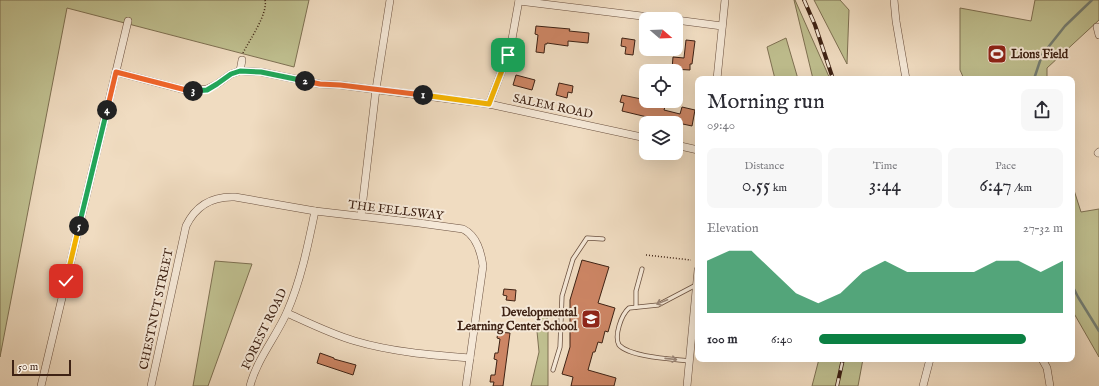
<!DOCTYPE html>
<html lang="en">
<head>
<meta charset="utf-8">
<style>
	body { margin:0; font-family:"IM FELL English",serif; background:#f7f7f7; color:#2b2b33; height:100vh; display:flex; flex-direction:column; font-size:15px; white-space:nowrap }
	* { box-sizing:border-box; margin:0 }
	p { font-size:13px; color:#7c7c81 }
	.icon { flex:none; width:22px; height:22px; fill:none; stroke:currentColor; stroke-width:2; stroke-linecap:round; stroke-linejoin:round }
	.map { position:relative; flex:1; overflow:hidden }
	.details { position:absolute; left:695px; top:76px; width:380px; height:286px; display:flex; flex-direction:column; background:#fff; border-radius:8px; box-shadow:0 4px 16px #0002 }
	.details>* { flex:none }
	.needle { width:26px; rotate:109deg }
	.buttons { position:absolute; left:639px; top:12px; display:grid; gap:8px }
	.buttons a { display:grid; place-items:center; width:44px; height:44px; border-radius:8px; background:#fff; box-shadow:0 4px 16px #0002; font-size:20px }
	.scale { position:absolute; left:12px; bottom:10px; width:59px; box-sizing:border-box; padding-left:4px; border:2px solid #3e2214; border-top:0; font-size:11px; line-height:14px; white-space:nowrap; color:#3e2214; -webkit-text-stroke:3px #f5e8d7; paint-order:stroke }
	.pin { position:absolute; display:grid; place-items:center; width:34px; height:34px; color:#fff; margin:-17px; border-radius:8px; box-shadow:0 2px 6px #0006 }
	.km { position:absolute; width:20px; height:20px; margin:-10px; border-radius:50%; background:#222; color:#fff; font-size:11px; line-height:20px; text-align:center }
	.round { display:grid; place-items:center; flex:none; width:42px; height:42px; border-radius:8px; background:#f7f7f7 }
	.head { display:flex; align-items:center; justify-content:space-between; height:68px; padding:0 12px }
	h1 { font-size:22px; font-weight:600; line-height:30px }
	.stats { display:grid; grid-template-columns:repeat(3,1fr); gap:6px; height:68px; padding:4px 12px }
	.stats div { display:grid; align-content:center; border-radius:8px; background:#f7f7f7; text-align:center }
	.stats b { font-size:20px; font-weight:600 }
	.stats small { font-size:11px; font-weight:400 }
	.stats p { font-size:11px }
	.chart { height:112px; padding:8px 12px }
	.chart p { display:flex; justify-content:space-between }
	.chart svg { width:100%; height:72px; margin-top:4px; fill:#0b8043; opacity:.7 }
	ul { padding:0 12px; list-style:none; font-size:13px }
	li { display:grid; grid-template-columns:64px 48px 1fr; align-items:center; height:30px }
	li i { height:10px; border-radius:5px; background:#0b8043 }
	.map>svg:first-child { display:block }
	.green { fill:#bfbf8f; stroke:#7e7052 }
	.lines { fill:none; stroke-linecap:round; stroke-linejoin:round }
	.stream { stroke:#757e73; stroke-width:2.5 }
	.building { fill:#cc8564; stroke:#3e2214 }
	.lane-casing { stroke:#6a503f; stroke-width:5 }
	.street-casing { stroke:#6a503f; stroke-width:8 }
	.path { stroke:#3e2214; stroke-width:1.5; stroke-dasharray:1 2; stroke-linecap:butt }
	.lane { stroke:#f5e8d7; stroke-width:3.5 }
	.street { stroke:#f5e8d7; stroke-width:7 }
	.rail-casing { stroke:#3e2214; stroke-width:4 }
	.rail { stroke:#f5e8d7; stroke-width:2.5; stroke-dasharray:8; stroke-linecap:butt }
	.oneway { stroke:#9a8576 }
	.split-1-casing { stroke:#fff; stroke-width:8 }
	.split-2-casing { stroke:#fff; stroke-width:8 }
	.split-3-casing { stroke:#fff; stroke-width:8 }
	.split-4-casing { stroke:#fff; stroke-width:8 }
	.split-5-casing { stroke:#fff; stroke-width:8 }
	.split-6-casing { stroke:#fff; stroke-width:8 }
	.split-1 { stroke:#f5b400; stroke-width:5 }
	.split-2 { stroke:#f0652b; stroke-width:5 }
	.split-3 { stroke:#22a559; stroke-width:5 }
	.split-4 { stroke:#f0652b; stroke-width:5 }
	.split-5 { stroke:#22a559; stroke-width:5 }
	.split-6 { stroke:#f5b400; stroke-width:5 }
	.labels { text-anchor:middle; stroke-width:4; stroke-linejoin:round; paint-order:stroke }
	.poi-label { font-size:12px; font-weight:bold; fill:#3e2214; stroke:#f5e8d7; text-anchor:start }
	.street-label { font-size:12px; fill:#3e2214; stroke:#f5e8d7 }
</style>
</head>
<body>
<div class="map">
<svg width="1099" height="386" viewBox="0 0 1099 386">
	<rect width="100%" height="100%" fill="#f0dcc1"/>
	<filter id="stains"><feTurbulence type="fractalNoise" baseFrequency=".005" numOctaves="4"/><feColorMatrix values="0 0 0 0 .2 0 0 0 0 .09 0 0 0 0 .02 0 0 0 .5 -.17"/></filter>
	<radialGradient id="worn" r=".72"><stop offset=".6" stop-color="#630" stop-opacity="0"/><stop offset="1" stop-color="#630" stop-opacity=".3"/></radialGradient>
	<!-- green -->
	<g class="green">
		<polygon points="0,0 309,0 294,67 67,8 0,357"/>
		<polygon points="794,0 795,0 830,79 813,79"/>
		<polygon points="814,0 840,0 849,10 847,64"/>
		<polygon points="1035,0 1099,0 1099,20 1047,68 1047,79 964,79 960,70 960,8 1031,21"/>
		<polygon points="786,38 798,79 775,79 767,47"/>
		<polygon points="1072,184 1081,212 1099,209 1099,357 1072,310"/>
		<polygon points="215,261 252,264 208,386 193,386"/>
		<polygon points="535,311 548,319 548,386 531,386 539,352"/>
		<polygon points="819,359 863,359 858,386 812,386"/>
	</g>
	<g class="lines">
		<!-- stream -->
		<g class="stream">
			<polyline points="1034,79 1042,55 1065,26 1092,0"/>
			<polyline points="1072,285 1078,297 1099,331"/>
		</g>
	</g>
	<!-- building -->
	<g class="building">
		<polygon points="536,26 570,29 569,31 589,33 588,43 568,41 568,46 547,43 547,44 545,44 544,53 536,52 538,35 535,34"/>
		<polygon points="622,38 635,40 633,55 625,54 626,47 621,46"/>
		<polygon points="686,40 695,41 692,64 690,64 690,70 672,69 673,57 684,58"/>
		<polygon points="516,75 535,80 532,90 513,85"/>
		<polygon points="559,83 573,86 572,93 568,92 567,98 556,95"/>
		<polygon points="622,95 651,101 651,104 665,107 664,110 680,114 682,107 695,110 692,126 669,121 668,122 622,111 624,103 620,102"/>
		<polygon points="582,260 609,267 598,303 615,308 608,332 605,331 602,343 598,342 595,352 593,352 588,370 616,378 614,386 571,386 573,377 562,374 570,347 570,300"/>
		<polygon points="504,289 516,290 515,301 506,300 507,296 503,295"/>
		<polygon points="498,332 510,333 503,386 493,386 494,382 490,382 491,375 495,375 497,360 494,359 495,353 498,353 500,339 497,338"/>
		<polygon points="320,353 334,358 334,359 356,365 353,375 317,363"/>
	</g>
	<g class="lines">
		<!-- lane casing -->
		<g class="lane-casing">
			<g id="lane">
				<polyline points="636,307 636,291 642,269"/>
				<path d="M 689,361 C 672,359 630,357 619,345 C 614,336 621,315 629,308 L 658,305 L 696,285"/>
				<polyline points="553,370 560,347 562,296 573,259 587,238 603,239"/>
			</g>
		</g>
		<!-- street casing -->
		<g class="street-casing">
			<g id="street">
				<polyline points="894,0 896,21 906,79"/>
				<polyline points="519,1 666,19"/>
				<polyline points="676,20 722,26"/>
				<polyline points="1097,27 1099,35"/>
				<polyline points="240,71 261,72 320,84 340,85 489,104 646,138"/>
				<polyline points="116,72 189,91 207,89 217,84 231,74 240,71 242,60"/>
				<polyline points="717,79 725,0"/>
				<polyline points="489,104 508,55 512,39 519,0"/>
				<polyline points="676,145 698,150"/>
				<polyline points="1098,153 1099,152"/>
				<polyline points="361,216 376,89 390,0"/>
				<path d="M 287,313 C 309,323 331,334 355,341 C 392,352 431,355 470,358"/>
				<polyline points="1042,359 1047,368 1050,386"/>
				<polyline points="41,386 128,21"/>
				<path d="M 151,386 L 186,226 C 196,205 212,196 235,197 L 315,211 L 419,223 L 463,229 C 477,236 481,252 483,266 L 466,386"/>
				<path d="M 250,386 C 257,359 276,337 287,312 C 301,280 308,245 315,211"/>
				<polyline points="687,386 698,270"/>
				<polyline points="923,386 930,359"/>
			</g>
		</g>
		<!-- path -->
		<g class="path">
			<path d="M 243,53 C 250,39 268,14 265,0"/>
			<polyline points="646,255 691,260"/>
		</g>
		<!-- lane -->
		<use href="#lane" class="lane"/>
		<!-- street -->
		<use href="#street" class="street"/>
		<!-- rail casing -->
		<g class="rail-casing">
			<g id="rail">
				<polyline points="804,0 815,25 833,79"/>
				<polyline points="837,386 843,359"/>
			</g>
		</g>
		<!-- rail -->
		<use href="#rail" class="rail"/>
	</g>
	<!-- one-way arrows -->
	<defs><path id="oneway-shaft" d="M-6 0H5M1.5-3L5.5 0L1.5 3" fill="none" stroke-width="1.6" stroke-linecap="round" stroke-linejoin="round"/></defs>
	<g class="oneway">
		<use href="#oneway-shaft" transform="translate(662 302) rotate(158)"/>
		<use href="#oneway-shaft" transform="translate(671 359) rotate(6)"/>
	</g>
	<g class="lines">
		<!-- split-1 casing -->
		<g class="split-1-casing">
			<polyline id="split-1" points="423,95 489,104 508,55"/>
		</g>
		<!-- split-2 casing -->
		<g class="split-2-casing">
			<polyline id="split-2" points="305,81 320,84 340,85 423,95"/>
		</g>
		<!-- split-3 casing -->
		<g class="split-3-casing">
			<polyline id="split-3" points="193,91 207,90 217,84 231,74 240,71 261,72 305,81"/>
		</g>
		<!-- split-4 casing -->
		<g class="split-4-casing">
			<polyline id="split-4" points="107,110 116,72 190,91 193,91"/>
		</g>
		<!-- split-5 casing -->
		<g class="split-5-casing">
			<polyline id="split-5" points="79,226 107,110"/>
		</g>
		<!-- split-6 casing -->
		<g class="split-6-casing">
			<polyline id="split-6" points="66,281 79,226"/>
		</g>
		<!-- split-1 -->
		<use href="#split-1" class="split-1"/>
		<!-- split-2 -->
		<use href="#split-2" class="split-2"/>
		<!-- split-3 -->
		<use href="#split-3" class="split-3"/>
		<!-- split-4 -->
		<use href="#split-4" class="split-4"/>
		<!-- split-5 -->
		<use href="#split-5" class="split-5"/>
		<!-- split-6 -->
		<use href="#split-6" class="split-6"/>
	</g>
	<!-- icons -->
	<defs>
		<g id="stadium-square" transform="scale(1)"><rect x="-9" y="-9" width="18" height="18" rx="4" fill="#8f2418" stroke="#f5e8d7"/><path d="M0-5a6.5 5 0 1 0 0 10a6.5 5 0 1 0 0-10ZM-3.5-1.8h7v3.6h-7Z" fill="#fff"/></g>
		<g id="school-square" transform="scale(1)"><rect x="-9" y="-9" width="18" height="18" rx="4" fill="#8f2418" stroke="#f5e8d7"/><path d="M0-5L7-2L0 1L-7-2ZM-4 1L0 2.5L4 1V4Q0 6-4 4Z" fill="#fff"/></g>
	</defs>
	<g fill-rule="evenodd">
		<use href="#stadium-square" x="997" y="54"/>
		<use href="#school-square" x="591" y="319"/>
	</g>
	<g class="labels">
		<!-- poi labels -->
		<g class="poi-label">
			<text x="1011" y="58">Lions Field</text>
			<text x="577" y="316" text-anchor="end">Developmental<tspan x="577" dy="14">Learning Center School</tspan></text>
		</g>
		<!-- street labels -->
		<g class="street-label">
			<text transform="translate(553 106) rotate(12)" y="4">SALEM ROAD</text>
			<text transform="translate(396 210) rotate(7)" y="4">THE FELLSWAY</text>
			<text transform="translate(156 309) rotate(-78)" y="4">CHESTNUT STREET</text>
			<text transform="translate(264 329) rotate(-64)" y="4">FOREST ROAD</text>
		</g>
	</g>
	<rect width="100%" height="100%" filter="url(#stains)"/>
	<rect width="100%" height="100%" fill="url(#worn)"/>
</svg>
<div class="buttons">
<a><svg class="needle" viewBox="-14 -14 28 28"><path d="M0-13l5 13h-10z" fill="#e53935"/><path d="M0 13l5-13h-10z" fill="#7c7c81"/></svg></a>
<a><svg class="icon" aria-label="locate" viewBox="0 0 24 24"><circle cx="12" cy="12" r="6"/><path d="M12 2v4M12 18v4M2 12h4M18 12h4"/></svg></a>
<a><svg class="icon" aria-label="layers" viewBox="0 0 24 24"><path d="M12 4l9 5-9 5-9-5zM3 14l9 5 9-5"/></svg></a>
</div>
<div class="scale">50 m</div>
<div class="pin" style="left:508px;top:55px;background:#1e9e55"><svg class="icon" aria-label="arrive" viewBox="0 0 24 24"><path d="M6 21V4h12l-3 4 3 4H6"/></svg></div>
<div class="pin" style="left:66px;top:281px;background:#d93025"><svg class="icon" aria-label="check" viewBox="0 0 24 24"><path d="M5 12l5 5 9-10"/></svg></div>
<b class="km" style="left:423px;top:95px">1</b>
<b class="km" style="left:305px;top:81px">2</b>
<b class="km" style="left:193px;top:91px">3</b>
<b class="km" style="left:107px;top:110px">4</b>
<b class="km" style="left:79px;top:226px">5</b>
<section class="details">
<div class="head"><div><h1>Morning run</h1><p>09:40</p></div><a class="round"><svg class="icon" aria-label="share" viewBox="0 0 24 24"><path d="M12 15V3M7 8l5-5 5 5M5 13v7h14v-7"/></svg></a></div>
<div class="stats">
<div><p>Distance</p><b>0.55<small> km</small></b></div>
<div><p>Time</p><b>3:44</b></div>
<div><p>Pace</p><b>6:47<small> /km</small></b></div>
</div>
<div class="chart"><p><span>Elevation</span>27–32 m</p>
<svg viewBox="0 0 160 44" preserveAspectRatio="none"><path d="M0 44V12L10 6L20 6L30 19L40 32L50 38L60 32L70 19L80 12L90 19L100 19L110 19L120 19L130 12L140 12L150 19L160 12V44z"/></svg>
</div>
<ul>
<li><b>100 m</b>6:40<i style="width:85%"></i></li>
</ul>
</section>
</div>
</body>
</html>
